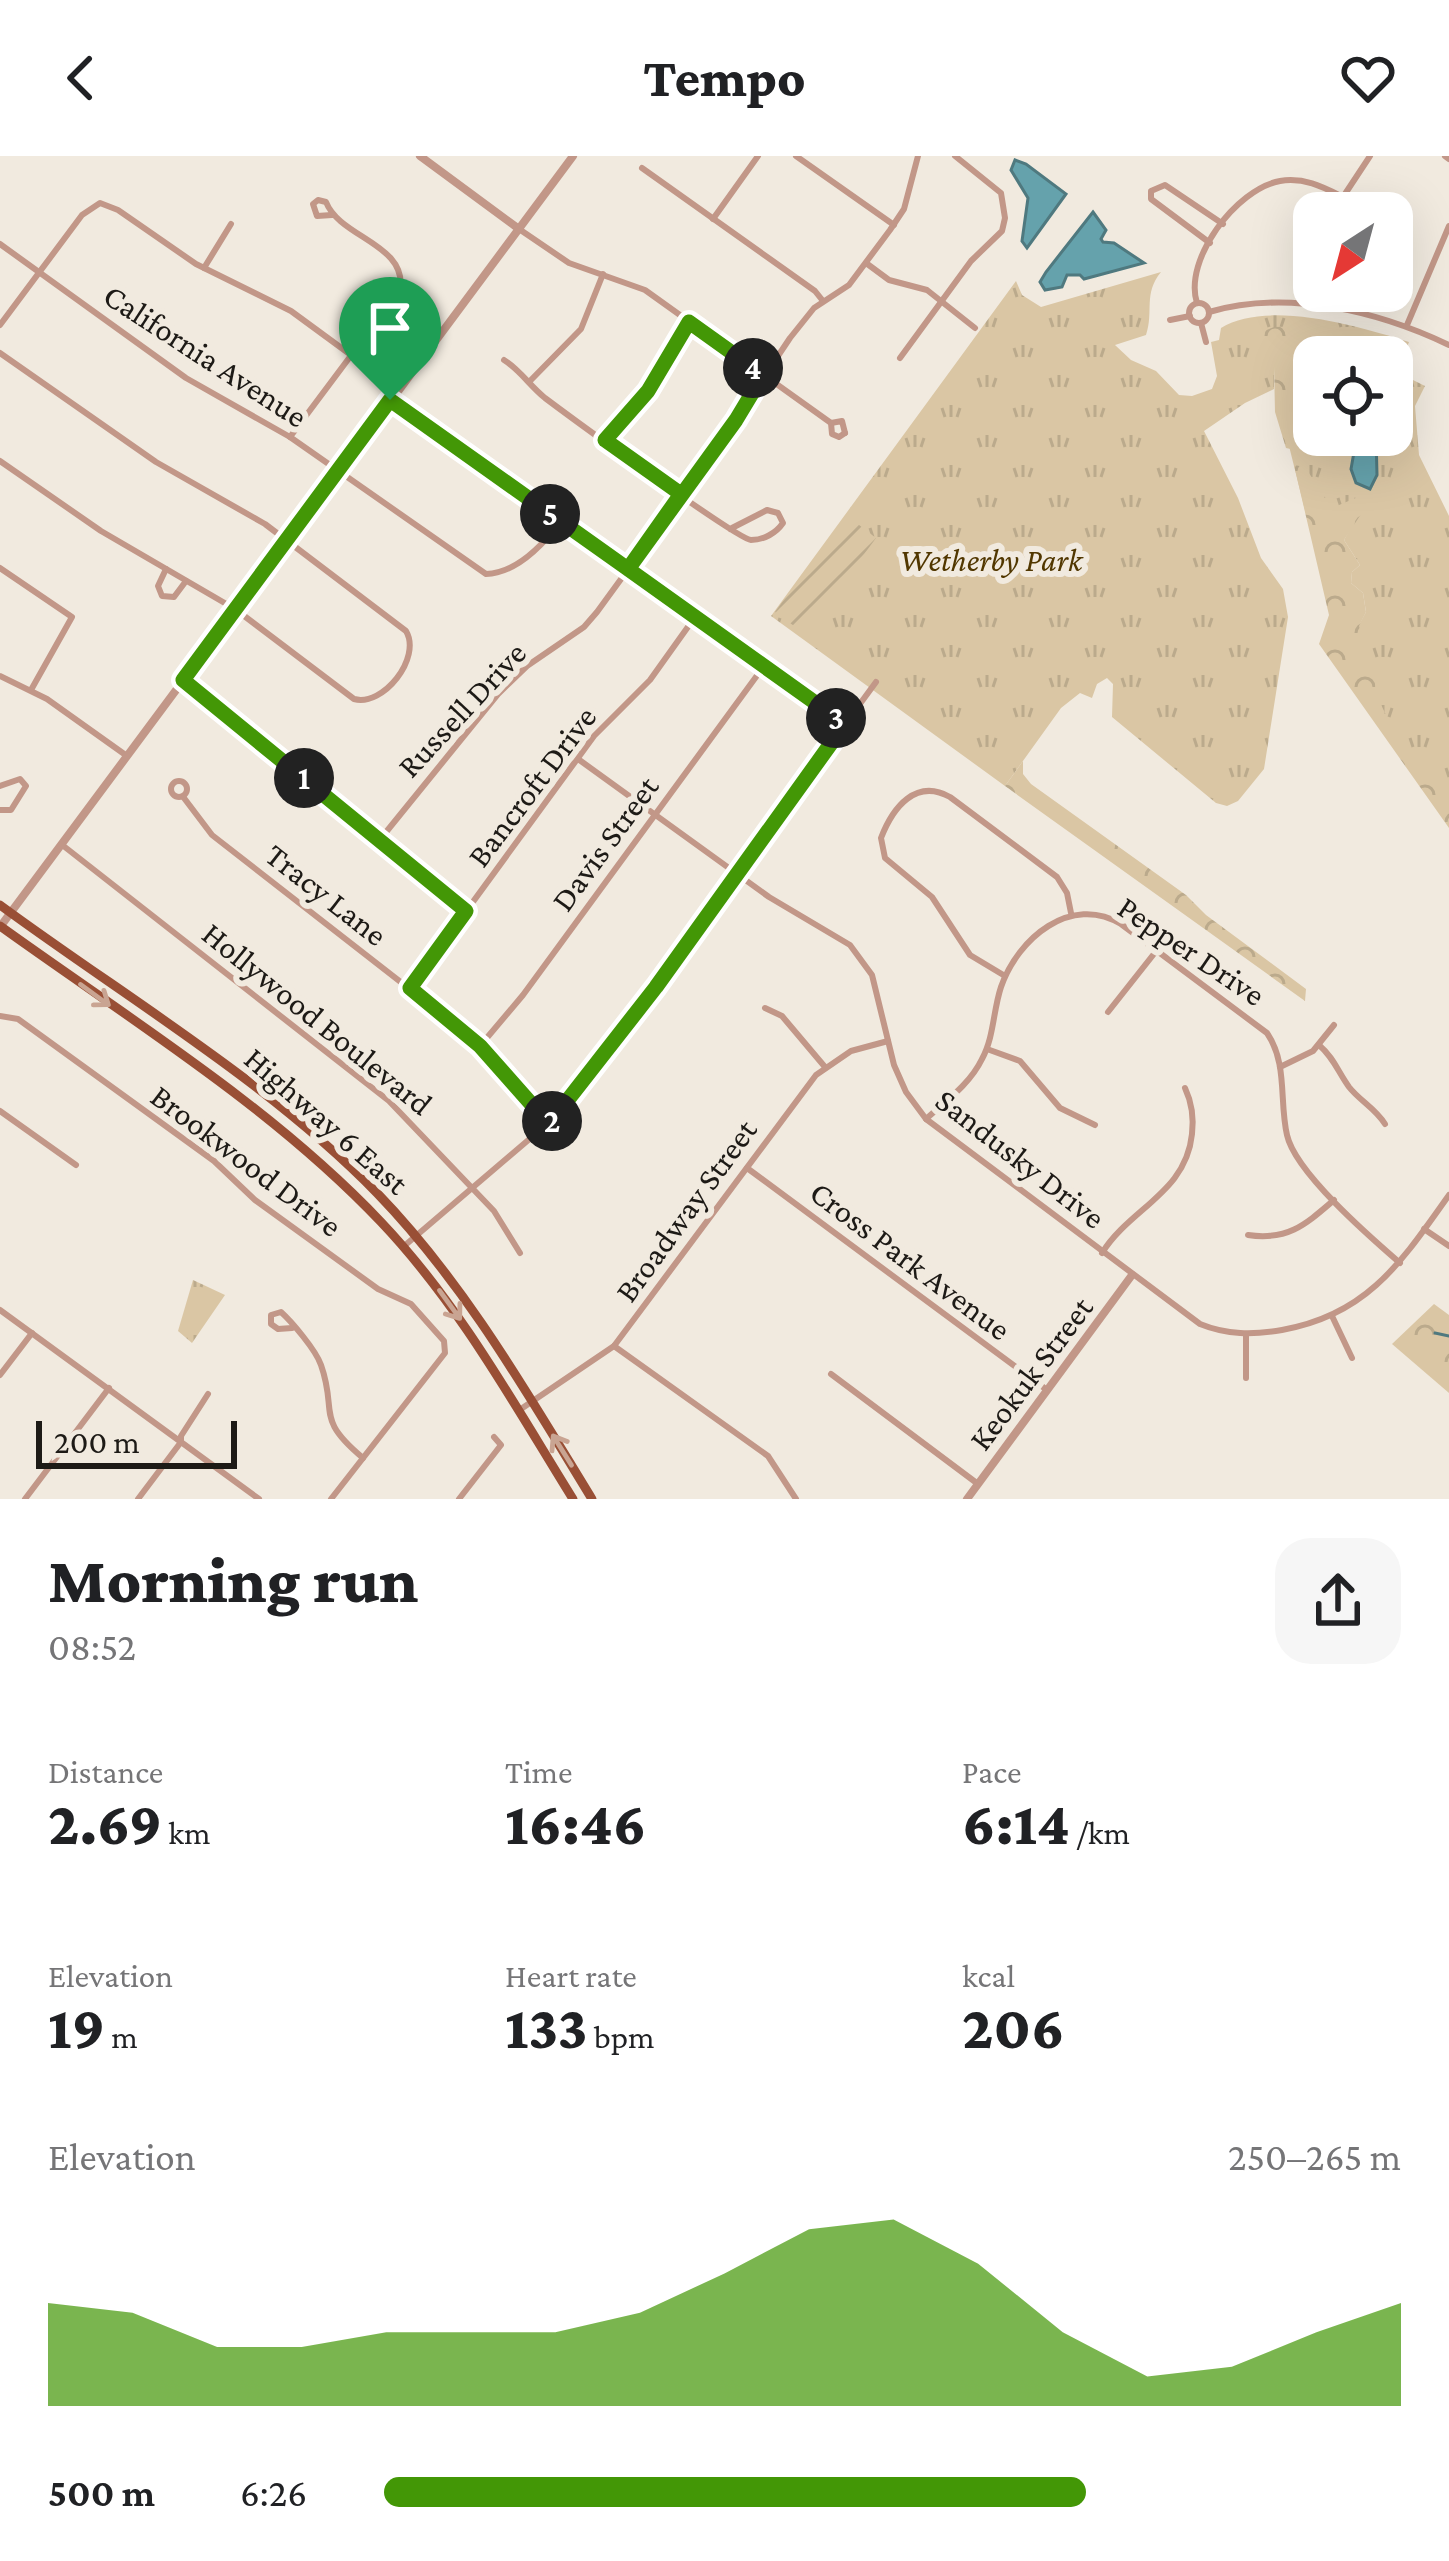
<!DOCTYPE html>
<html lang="en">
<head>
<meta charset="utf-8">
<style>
	body { margin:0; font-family:"Crimson Pro",serif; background:#f6f6f6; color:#202124; height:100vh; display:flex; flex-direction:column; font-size:45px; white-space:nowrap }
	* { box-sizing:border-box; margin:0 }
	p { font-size:39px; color:#757577 }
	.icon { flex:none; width:66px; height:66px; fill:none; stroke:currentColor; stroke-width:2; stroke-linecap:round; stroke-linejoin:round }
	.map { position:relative; height:1343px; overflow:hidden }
	.side { display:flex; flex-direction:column; background:#fff; flex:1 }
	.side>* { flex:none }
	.needle { width:78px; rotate:216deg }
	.fabs { position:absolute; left:1293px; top:36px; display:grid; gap:24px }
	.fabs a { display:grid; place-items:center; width:120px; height:120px; border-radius:24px; background:#fff; box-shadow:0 12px 48px #0002; font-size:60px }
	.scale { position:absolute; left:36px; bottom:30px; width:201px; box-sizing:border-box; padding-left:12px; border:6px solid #1d1a16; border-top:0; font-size:33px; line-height:42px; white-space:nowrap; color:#1d1a16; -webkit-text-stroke:9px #f1eadf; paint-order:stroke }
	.pin { position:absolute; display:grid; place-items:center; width:102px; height:102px; color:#fff; margin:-123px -51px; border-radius:50% 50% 50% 0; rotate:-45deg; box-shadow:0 0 12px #0007 }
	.pin .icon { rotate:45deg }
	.km { position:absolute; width:60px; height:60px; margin:-30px; border-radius:50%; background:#222; color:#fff; font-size:33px; line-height:60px; text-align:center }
	.round { display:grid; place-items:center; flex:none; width:126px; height:126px; border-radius:36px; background:#f6f6f6 }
	.summary { display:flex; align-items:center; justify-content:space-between; height:204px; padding:0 48px }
	h1 { font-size:66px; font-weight:800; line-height:90px }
	.metrics { display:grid; grid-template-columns:repeat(3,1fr); gap:18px; height:204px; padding:12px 48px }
	.metrics div { display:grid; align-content:center }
	.metrics b { font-size:60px; font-weight:800 }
	.metrics small { font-size:33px; font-weight:400 }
	.metrics p { font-size:33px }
	.chart { height:336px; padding:24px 48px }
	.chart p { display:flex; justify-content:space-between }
	.chart svg { width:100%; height:216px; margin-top:12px; fill:#439706; opacity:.7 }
	ul { padding:0 48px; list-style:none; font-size:39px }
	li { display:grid; grid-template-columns:192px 144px 1fr; align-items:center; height:90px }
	li i { height:30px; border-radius:15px; background:#439706 }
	header { display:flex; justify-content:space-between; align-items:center; height:156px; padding:0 48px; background:#fff; font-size:54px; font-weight:800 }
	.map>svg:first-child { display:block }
	.grass { fill:url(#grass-tufts); fill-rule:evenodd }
	.forest { fill:url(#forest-crowns) }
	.garden { fill:url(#garden-furrows) }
	.water { fill:#65a2ac; stroke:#4f797f; stroke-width:3 }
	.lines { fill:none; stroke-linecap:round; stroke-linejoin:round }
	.stream { stroke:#4f797f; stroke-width:3 }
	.minor { stroke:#c29788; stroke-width:6 }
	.tertiary { stroke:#c29788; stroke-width:8 }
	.primary { stroke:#994f35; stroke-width:9 }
	.oneway { stroke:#c9a492 }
	.route-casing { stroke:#fff; stroke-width:24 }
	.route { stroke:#439706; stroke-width:15 }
	.labels { text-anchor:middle; stroke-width:12; stroke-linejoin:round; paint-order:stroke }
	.street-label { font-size:33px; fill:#1d1a16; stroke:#f1eadf }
	.park-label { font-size:33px; font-style:italic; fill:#513700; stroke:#f1eadf }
</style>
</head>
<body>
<header><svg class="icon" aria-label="back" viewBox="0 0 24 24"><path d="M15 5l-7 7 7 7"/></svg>Tempo<svg class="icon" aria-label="heart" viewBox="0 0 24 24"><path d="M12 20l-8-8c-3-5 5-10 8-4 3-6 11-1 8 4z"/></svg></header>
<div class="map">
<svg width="1449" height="1343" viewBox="0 0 1449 1343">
	<defs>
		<pattern id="grass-tufts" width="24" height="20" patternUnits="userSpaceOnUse" patternTransform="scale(3)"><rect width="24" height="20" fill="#dac6a4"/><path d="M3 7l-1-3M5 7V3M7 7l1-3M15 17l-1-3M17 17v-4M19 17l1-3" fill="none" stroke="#bbaa8c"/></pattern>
		<pattern id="forest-crowns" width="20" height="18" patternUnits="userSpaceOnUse" patternTransform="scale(3)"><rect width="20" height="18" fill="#dac6a4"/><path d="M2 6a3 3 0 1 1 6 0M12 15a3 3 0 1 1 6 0" fill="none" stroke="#bbaa8c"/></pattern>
		<pattern id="garden-furrows" width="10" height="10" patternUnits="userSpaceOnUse" patternTransform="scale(3)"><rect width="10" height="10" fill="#dac6a4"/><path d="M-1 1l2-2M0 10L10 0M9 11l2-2" fill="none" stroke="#bbaa8c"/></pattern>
	</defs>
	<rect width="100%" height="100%" fill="#f1eadf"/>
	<!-- grass -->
	<g class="grass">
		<path d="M 1161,116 C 1143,138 1154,155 1146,179 L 1115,189 L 1131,204 L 1156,215 L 1179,239 L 1192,240 L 1212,233 L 1217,220 L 1211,186 L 1219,184 L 1221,172 C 1267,143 1361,171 1409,186 L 1397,216 L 1425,230 L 1415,250 L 1419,299 L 1449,360 L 1449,662 L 1341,502 L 1366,456 L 1363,437 L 1351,427 L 1352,416 L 1360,409 L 1344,384 L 1354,366 L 1311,378 L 1280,254 L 1274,209 L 1274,233 L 1245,247 L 1204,275 L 1238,342 L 1261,402 L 1283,433 L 1288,461 L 1264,613 L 1238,645 L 1227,650 L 1216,647 L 1112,561 L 1113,528 L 1107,522 L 1097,528 L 1092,542 L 1080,537 L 1061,552 L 1005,630 L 771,460 L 1016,125 L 1022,139 L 1041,151 ZM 1314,201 L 1392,201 L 1392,279 L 1314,279 Z"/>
		<polygon points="193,1124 225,1139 192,1187 178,1175"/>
	</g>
	<!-- forest -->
	<g class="forest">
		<polygon points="1314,170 1314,279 1318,279 1319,286 1304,296 1286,292 1275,256 1274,209 1262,176 1274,171"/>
		<polygon points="1294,309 1305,311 1332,352 1358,341 1365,352 1344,384 1360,409 1352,416 1351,427 1363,437 1366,456 1359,470 1368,501 1376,511 1375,536 1395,578 1430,609 1438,626 1449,624 1449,672 1319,488 1329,459"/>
		<polygon points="1023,605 1023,618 1031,628 1186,739 1206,759 1306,833 1305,845 1005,630"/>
		<polygon points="1434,1148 1449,1159 1449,1237 1392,1188"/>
	</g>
	<!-- garden -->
	<polygon class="garden" points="846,359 876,382 805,478 775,456"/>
	<!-- water -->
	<g class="water">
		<polygon points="1015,4 1026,8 1066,38 1027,92 1022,85 1028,42 1011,14"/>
		<polygon points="1093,56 1106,74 1101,83 1103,86 1114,87 1144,107 1084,123 1080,119 1067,119 1062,131 1045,134 1040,126 1046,116"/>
		<polygon points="1357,279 1376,280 1377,319 1370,333 1356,327 1351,313"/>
	</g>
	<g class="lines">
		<!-- stream -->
		<polyline class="stream" points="1435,1177 1449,1180"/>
		<!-- minor -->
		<g class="minor">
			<polyline points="796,0 894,69"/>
			<polyline points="1445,0 1449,3"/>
			<polyline points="642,12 815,135 823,145"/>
			<polyline points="1339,57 1343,41 1370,0"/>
			<polyline points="713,63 758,0"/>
			<polyline points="519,73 569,107 645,134 831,267 832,278 839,281 845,277"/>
			<polyline points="1210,87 1151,43 1151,35 1165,29 1223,68"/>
			<path d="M 0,88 L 186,222 L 290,281 L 486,418 C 517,417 543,389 561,365"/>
			<polyline points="866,107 889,124 927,134 975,172"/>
			<polyline points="204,112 231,68"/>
			<path d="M 1197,147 C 1183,104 1236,33 1280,25 C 1304,21 1323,31 1343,41"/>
			<circle cx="1199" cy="157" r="10"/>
			<polyline points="1314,149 1316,135"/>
			<path d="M 1209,156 C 1288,133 1378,155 1449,189"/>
			<polyline points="1170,164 1190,160"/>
			<polyline points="1201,167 1206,186"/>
			<polyline points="0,169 82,59 100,47 118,54 196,108 291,155 351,199"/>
			<polyline points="1407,169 1449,70"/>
			<path d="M 0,197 L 156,306 L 265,368 L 406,475 C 422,502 383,551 354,543 L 235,453 L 101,375 L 0,305"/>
			<polyline points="900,202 971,105 1002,75 1005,62 1001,37 955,0"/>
			<path d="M 504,204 C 520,214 530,230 545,242 C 569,260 737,383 751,384 C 764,384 776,377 783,367 L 778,357 L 767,354 L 730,373"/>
			<polyline points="529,226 581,173 603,118"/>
			<polyline points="390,244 845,568"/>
			<polyline points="831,267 842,265 845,277"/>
			<path d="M 290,281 L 400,134 C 408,88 340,82 326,46 L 318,44 L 313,48 L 317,60 L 332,59"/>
			<polyline points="605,284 648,235 689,166"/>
			<polyline points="0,412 72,461 31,534"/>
			<polyline points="166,413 158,430 162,440 174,441 186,425"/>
			<polyline points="0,520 47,543 127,600"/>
			<polyline points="183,524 466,755"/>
			<path d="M 578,603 L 769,741 L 850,789 L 872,819 L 894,909 L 906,936 L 926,963 L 1200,1168 C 1227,1179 1253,1179 1282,1174 C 1368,1159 1402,1105 1449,1039"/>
			<circle cx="179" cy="633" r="8"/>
			<polyline points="0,630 20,623 26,630 11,654 0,654"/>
			<polyline points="184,642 212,679 461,873 549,968"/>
			<polyline points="378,686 498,538 527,510 584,471 597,456 715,294 790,182 814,152 849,129 890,74 904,53 918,0"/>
			<polyline points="61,688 389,945 494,1055 520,1097"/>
			<path d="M 1005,820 L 970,799 L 932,741 L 885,702 L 881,682 C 893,651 916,622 950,641 L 1057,721 L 1067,737 L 1071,757"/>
			<polyline points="410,832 594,580 650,524 695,461"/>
			<polyline points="765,852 782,860 825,911"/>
			<polyline points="1108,856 1157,794"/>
			<polyline points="0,860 18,863 214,1005 255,1044 378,1133 411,1148 444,1185 445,1197 331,1343"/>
			<path d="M 1319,889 C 1334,902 1338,916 1349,931 C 1360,945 1375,952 1385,968"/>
			<polyline points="480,890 523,839 764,510"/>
			<polyline points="987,893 1020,905 1060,952 1095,969"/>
			<polyline points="1280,911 1313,895 1334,869"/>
			<polyline points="0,955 76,1009"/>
			<path d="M 926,963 C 946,945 970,928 982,903 C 994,881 993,855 1001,831 C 1018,782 1071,738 1121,768 L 1267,877 C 1288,908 1279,945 1287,979 C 1295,1016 1370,1081 1400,1107"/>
			<polyline points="747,1012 1047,1234"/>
			<polyline points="1424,1073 1449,1090"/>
			<path d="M 1248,1079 C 1288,1085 1306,1068 1334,1044"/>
			<polyline points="403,1091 560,957 876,526"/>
			<path d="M 1102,1097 C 1130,1052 1186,1037 1192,978 C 1194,961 1192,947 1185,932"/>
			<polyline points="0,1154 259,1343"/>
			<polyline points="1332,1160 1352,1202"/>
			<path d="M 292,1172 L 278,1173 L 271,1168 L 271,1159 L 281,1156 C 291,1165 316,1194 321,1209 C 338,1257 314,1261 363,1302"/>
			<polyline points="1246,1178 1246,1222"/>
			<polyline points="614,1190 768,1300 796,1343"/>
			<polyline points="831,1218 978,1328"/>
			<polyline points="0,1219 32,1177"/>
			<polyline points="518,1255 614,1190 816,919 851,895 888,885"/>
			<polyline points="25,1343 109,1232"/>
			<polyline points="138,1343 181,1286 181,1280 208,1238"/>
			<polyline points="459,1343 501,1289 494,1281"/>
		</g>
		<!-- tertiary -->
		<g class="tertiary">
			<polyline points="420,0 519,73"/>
			<polyline points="0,771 573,0"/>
			<polyline points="967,1343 1132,1119"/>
		</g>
		<!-- primary -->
		<g class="primary">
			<path d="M 0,749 C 125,841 269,926 377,1037 C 465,1128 527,1237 592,1343"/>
			<path d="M 0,770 C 129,863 271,950 381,1066 C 459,1148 514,1248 573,1343"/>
		</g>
	</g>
	<!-- one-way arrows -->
	<defs><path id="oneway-shaft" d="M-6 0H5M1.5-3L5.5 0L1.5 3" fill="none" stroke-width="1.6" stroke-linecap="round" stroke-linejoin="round" transform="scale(3)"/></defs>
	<g class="oneway">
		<use href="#oneway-shaft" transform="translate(95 839) rotate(36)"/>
		<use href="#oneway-shaft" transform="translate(450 1149) rotate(54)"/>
		<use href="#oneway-shaft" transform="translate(562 1294) rotate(-122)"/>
	</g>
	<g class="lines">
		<!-- route casing -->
		<g class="route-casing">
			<polyline id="route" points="390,244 183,524 466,755 410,832 480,890 549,968 656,831 845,568 628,413 736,264 763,219 689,166 648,235 605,284 681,338 628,413 390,244"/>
		</g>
		<!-- route -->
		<use href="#route" class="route"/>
	</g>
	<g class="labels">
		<!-- street labels -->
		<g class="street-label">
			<text transform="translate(206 199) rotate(33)" y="12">California Avenue</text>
			<text transform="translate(461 553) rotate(-47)" y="12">Russell Drive</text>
			<text transform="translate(531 630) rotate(-53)" y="12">Bancroft Drive</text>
			<text transform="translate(604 687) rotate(-54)" y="12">Davis Street</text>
			<text transform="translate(327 738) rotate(38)" y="12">Tracy Lane</text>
			<text transform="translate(1192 794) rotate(34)" y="12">Pepper Drive</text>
			<text transform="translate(318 862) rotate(39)" y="12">Hollywood Boulevard</text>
			<text transform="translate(327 964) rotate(41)" y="12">Highway 6 East</text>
			<text transform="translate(1021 1002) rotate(38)" y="12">Sandusky Drive</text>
			<text transform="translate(247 1004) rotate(37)" y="12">Brookwood Drive</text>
			<text transform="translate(685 1054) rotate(-54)" y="12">Broadway Street</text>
			<text transform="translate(911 1104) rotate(37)" y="12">Cross Park Avenue</text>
			<text transform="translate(1030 1217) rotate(-53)" y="12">Keokuk Street</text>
		</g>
		<!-- park labels -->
		<g class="park-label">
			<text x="991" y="415">Wetherby Park</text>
		</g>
	</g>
</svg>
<div class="fabs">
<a><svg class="needle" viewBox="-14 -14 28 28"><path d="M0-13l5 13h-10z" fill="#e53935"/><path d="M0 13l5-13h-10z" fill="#757577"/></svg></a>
<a><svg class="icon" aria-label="locate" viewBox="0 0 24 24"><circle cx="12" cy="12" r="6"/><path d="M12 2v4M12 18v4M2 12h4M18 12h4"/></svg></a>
</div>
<div class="scale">200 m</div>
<div class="pin" style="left:390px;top:244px;background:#1e9e55"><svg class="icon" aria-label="arrive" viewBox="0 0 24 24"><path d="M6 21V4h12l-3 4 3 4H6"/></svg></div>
<b class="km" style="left:304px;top:622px">1</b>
<b class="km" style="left:552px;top:965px">2</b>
<b class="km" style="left:836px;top:562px">3</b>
<b class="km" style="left:753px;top:212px">4</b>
<b class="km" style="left:550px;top:358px">5</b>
</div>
<section class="side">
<div class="summary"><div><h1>Morning run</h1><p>08:52</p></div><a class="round"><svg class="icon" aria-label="share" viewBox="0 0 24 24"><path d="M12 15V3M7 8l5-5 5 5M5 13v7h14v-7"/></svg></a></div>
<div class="metrics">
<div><p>Distance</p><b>2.69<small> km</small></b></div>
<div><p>Time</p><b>16:46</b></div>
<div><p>Pace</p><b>6:14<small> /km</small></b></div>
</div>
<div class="metrics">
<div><p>Elevation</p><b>19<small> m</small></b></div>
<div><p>Heart rate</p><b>133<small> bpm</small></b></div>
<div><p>kcal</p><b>206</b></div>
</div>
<div class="chart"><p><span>Elevation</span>250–265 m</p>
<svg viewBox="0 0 160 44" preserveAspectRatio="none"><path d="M0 44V23L10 25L20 32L30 32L40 29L50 29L60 29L70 25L80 17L90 8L100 6L110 15L120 29L130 38L140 36L150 29L160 23V44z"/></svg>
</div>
<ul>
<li><b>500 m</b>6:26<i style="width:69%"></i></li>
</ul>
</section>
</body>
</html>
